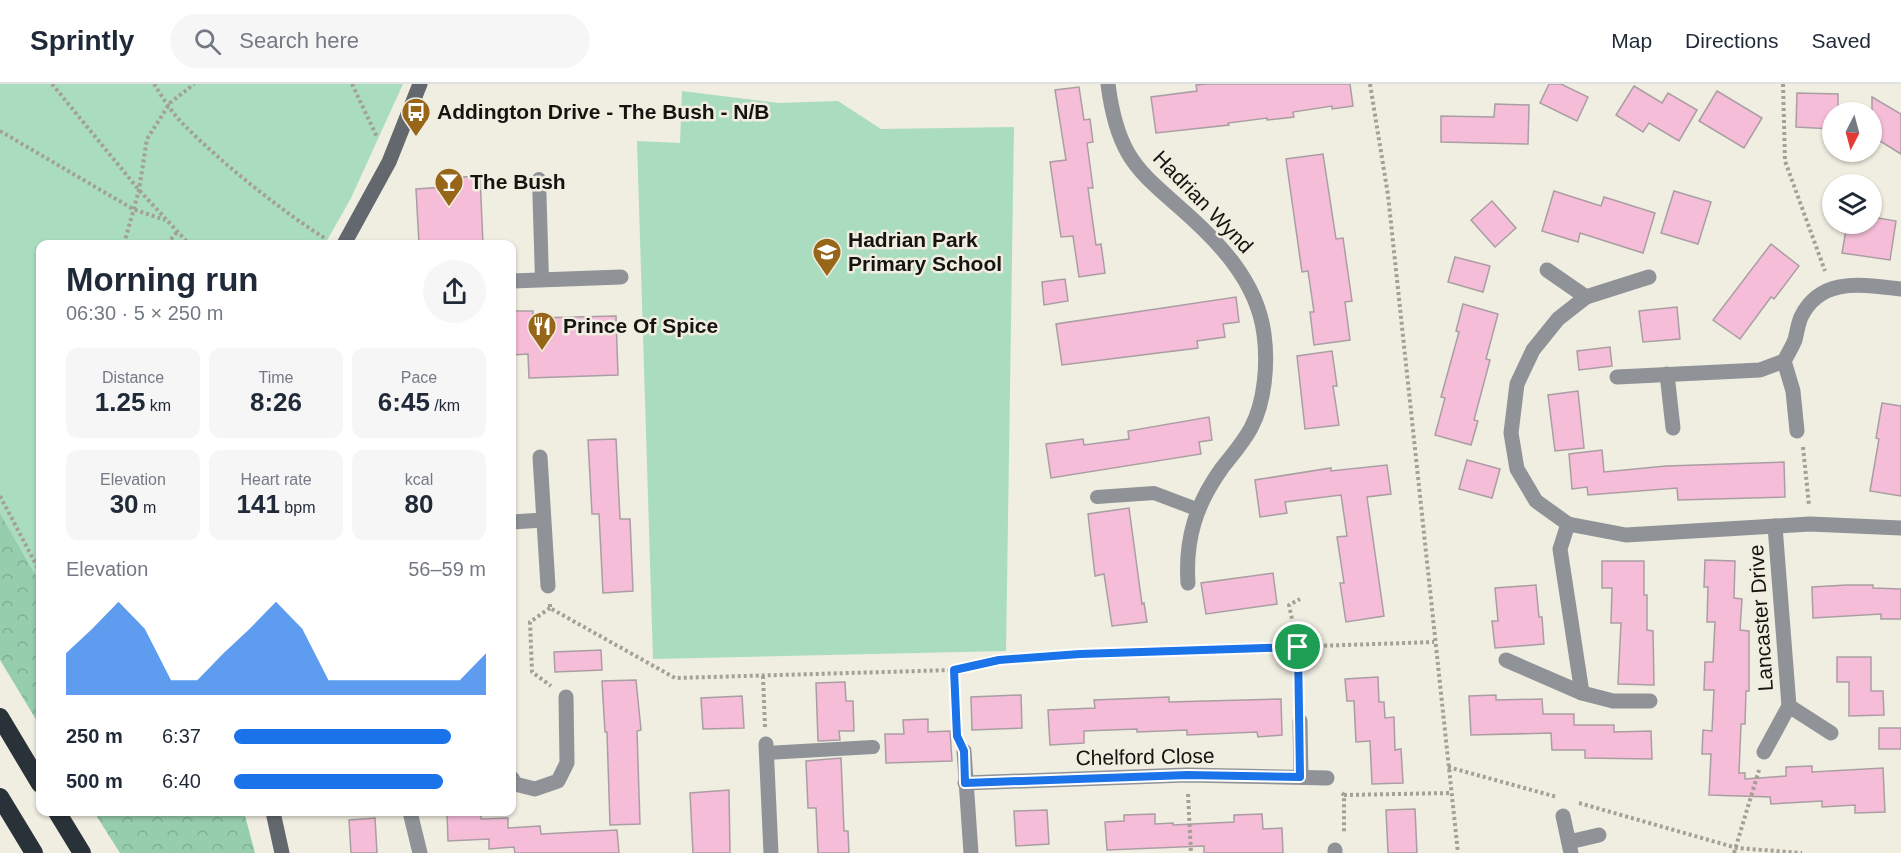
<!DOCTYPE html>
<html lang="en">
<head>
<meta charset="utf-8">
<style>
	body { margin:0; font-family:Helvetica,sans-serif; background:#f6f6f7; color:#1f2937; height:100vh; display:flex; flex-direction:column; font-size:22px; white-space:nowrap }
	* { box-sizing:border-box; margin:0 }
	p { font-size:20px; color:#747a83 }
	.icon { flex:none; width:33px; height:33px; fill:none; stroke:currentColor; stroke-width:2; stroke-linecap:round; stroke-linejoin:round }
	.map { position:relative; flex:1; overflow:hidden }
	.side { position:absolute; left:36px; top:156px; width:480px; height:576px; display:flex; flex-direction:column; background:#fff; border-radius:12px; box-shadow:0 2px 4px #0004 }
	.side>* { flex:none }
	.needle { width:39px; rotate:186deg }
	.buttons { position:absolute; left:1822px; top:18px; display:grid; gap:12px }
	.buttons a { display:grid; place-items:center; width:60px; height:60px; border-radius:50%; background:#fff; box-shadow:0 2px 4px #0004; font-size:30px }
	.pin { position:absolute; display:grid; place-items:center; width:51px; height:51px; color:#fff; margin:-26px; border:3px solid #fff; border-radius:50%; box-shadow:0 2px 6px #0007 }
	.round { display:grid; place-items:center; flex:none; width:63px; height:63px; border-radius:32px; background:#f6f6f7 }
	.head { display:flex; align-items:center; justify-content:space-between; height:102px; padding:0 30px }
	h1 { font-size:33px; font-weight:800; line-height:45px }
	.figures { display:grid; grid-template-columns:repeat(3,1fr); gap:9px; height:102px; padding:6px 30px }
	.figures div { display:grid; align-content:center; border-radius:12px; background:#f6f6f7; text-align:center }
	.figures b { font-size:26px; font-weight:800 }
	.figures small { font-size:16px; font-weight:400 }
	.figures p { font-size:16px }
	.chart { height:168px; padding:12px 30px }
	.chart p { display:flex; justify-content:space-between }
	.chart svg { width:100%; height:108px; margin-top:6px; fill:#1a73e8; opacity:.7 }
	ul { padding:0 30px; list-style:none; font-size:20px }
	li { display:grid; grid-template-columns:96px 72px 1fr; align-items:center; height:45px }
	li i { height:15px; border-radius:8px; background:#1a73e8 }
	header { display:flex; align-items:center; gap:36px; box-sizing:border-box; height:84px; padding:0 30px; background:#fff; border-bottom:2px solid #e0e1e3 }
	header strong { font-size:28px }
	nav { display:flex; gap:33px; margin-inline-start:auto; font-size:21px }
	.search { width:420px; height:54px; background:#f6f6f7; display:flex; align-items:center; gap:15px; box-sizing:border-box; padding:0 21px; border-radius:33px; color:#747a83; font-size:22px }
	.map>svg:first-child { display:block }
	.green { fill:#aaddbf }
	.forest { fill:url(#forest-crowns) }
	.building { fill:#f5bdd8; stroke:#aa9ea3; stroke-width:1.5 }
	.lines { fill:none; stroke-linecap:round; stroke-linejoin:round }
	.path { stroke:#a3a097; stroke-width:4; stroke-dasharray:3 3; stroke-linecap:butt }
	.lane { stroke:#8f9397; stroke-width:14 }
	.street { stroke:#8f9397; stroke-width:15 }
	.secondary { stroke:#63686e; stroke-width:15 }
	.highway { stroke:#2a3239; stroke-width:18 }
	.route-casing { stroke:#fff; stroke-width:12 }
	.route { stroke:#1a73e8; stroke-width:8 }
	.labels { text-anchor:middle; stroke-width:5; stroke-linejoin:round; paint-order:stroke }
	.poi-label { font-size:21px; font-weight:bold; fill:#151410; stroke:#f0ede1; text-anchor:start }
	.street-label { font-size:21px; fill:#151410; stroke:#f0ede1 }
</style>
</head>
<body>
<header>
<strong>Sprintly</strong>
<div class="search"><svg class="icon" aria-label="search" viewBox="0 0 24 24"><circle cx="10" cy="10" r="6"/><path d="M15 15l6 6"/></svg>Search here</div>
<nav><a>Map</a><a>Directions</a><a>Saved</a></nav>
</header>
<div class="map">
<svg width="1901" height="769" viewBox="0 0 1901 769">
	<defs>
		<pattern id="forest-crowns" width="20" height="18" patternUnits="userSpaceOnUse" patternTransform="scale(1.5)"><rect width="20" height="18" fill="#96cdad"/><path d="M2 6a3 3 0 1 1 6 0M12 15a3 3 0 1 1 6 0" fill="none" stroke="#80af94"/></pattern>
	</defs>
	<rect width="100%" height="100%" fill="#f0ede1"/>
	<!-- green -->
	<g class="green">
		<polygon points="0,0 403,0 351,114 325,160 40,160 40,499 0,429"/>
		<polygon points="682,7 779,19 838,17 881,45 1014,43 1006,567 653,575 637,57 680,59"/>
	</g>
	<!-- forest -->
	<g class="forest">
		<polygon points="0,429 40,499 40,642 0,576"/>
		<polygon points="94,728 244,728 255,769 120,769"/>
	</g>
	<!-- building -->
	<g class="building">
		<polygon points="1207,0 1350,0 1353,22 1332,25 1332,22 1293,28 1294,33 1267,36 1267,34 1228,39 1229,41 1156,49 1151,13 1197,7 1196,1"/>
		<polygon points="1549,0 1561,0 1588,13 1577,37 1540,19"/>
		<polygon points="1634,2 1662,19 1668,9 1697,26 1679,57 1649,39 1643,48 1616,31"/>
		<polygon points="1079,3 1084,36 1090,35 1093,58 1087,59 1093,104 1088,104 1096,161 1101,160 1105,189 1079,193 1073,152 1061,153 1050,78 1066,76 1055,6"/>
		<polygon points="1717,7 1762,34 1744,64 1699,37"/>
		<polygon points="1797,9 1838,10 1838,28 1833,28 1833,45 1796,43"/>
		<polygon points="1872,13 1901,30 1901,70 1872,52"/>
		<polygon points="1495,20 1529,21 1528,60 1441,58 1441,32 1494,33"/>
		<polygon points="1323,70 1336,155 1343,154 1352,217 1345,218 1350,256 1314,261 1310,228 1314,228 1308,187 1302,188 1286,75"/>
		<polygon points="480,92 483,160 419,160 416,105 445,103 445,94"/>
		<polygon points="1554,107 1601,122 1604,113 1655,129 1643,169 1580,149 1578,158 1542,147"/>
		<polygon points="1674,107 1711,118 1698,160 1661,149"/>
		<polygon points="1492,117 1516,144 1495,163 1471,136"/>
		<polygon points="1872,133 1896,137 1890,176 1842,169 1847,140 1872,140"/>
		<polygon points="1771,160 1799,182 1774,215 1771,213 1740,255 1713,236"/>
		<polygon points="1455,173 1490,182 1483,208 1448,198"/>
		<polygon points="1065,195 1068,217 1044,221 1042,198"/>
		<polygon points="1236,213 1239,238 1223,240 1225,253 1197,257 1198,264 1062,281 1056,240"/>
		<polygon points="1463,220 1498,230 1486,275 1490,276 1474,336 1478,337 1471,361 1435,351 1445,314 1441,313 1459,248 1456,247"/>
		<polygon points="1677,223 1680,255 1643,258 1639,227"/>
		<polygon points="512,227 533,227 533,234 616,232 618,291 529,294 528,270 512,271"/>
		<polygon points="1610,263 1612,282 1579,286 1577,267"/>
		<polygon points="1332,267 1337,302 1333,302 1339,341 1305,345 1297,272"/>
		<polygon points="1578,307 1584,364 1555,367 1548,311"/>
		<polygon points="1882,319 1901,322 1901,412 1870,407 1879,355 1876,354"/>
		<polygon points="1209,333 1212,356 1199,358 1201,370 1051,394 1046,360 1083,355 1084,361 1129,355 1128,347"/>
		<polygon points="616,355 620,435 630,435 633,507 603,509 599,430 592,430 588,356"/>
		<polygon points="1602,366 1604,388 1666,382 1784,378 1785,413 1678,416 1677,404 1588,411 1587,403 1572,405 1569,370"/>
		<polygon points="1467,376 1500,385 1492,414 1459,405"/>
		<polygon points="1387,381 1391,410 1367,413 1384,532 1346,538 1340,499 1344,499 1337,453 1347,452 1341,411 1285,418 1287,429 1260,433 1255,396 1331,384 1331,387"/>
		<polygon points="1129,424 1142,520 1144,519 1147,538 1112,542 1104,490 1095,492 1088,430"/>
		<polygon points="1705,476 1735,477 1734,514 1742,515 1740,546 1749,547 1749,607 1746,607 1745,640 1741,640 1739,689 1745,689 1745,695 1786,692 1786,683 1812,682 1812,688 1883,684 1885,728 1855,729 1855,721 1822,723 1822,717 1771,720 1770,713 1709,711 1711,670 1702,670 1703,646 1712,647 1714,606 1704,606 1705,578 1713,578 1715,538 1707,538 1708,503 1704,503"/>
		<polygon points="1602,477 1644,477 1644,511 1647,511 1647,546 1653,547 1654,601 1618,600 1621,539 1611,539 1612,504 1602,504"/>
		<polygon points="1273,489 1277,520 1206,530 1201,499"/>
		<polygon points="1536,501 1539,533 1542,533 1544,560 1495,564 1492,537 1498,537 1495,504"/>
		<polygon points="1847,501 1873,501 1873,504 1901,505 1901,535 1881,535 1881,530 1813,534 1812,503"/>
		<polygon points="601,566 602,586 555,588 554,568"/>
		<polygon points="1837,573 1871,573 1871,607 1883,607 1884,631 1849,632 1849,598 1837,598"/>
		<polygon points="1378,593 1379,618 1384,618 1385,634 1394,633 1395,666 1401,665 1403,699 1372,700 1370,657 1356,658 1354,617 1347,617 1345,595"/>
		<polygon points="636,596 641,646 637,647 640,740 610,741 607,648 605,648 602,597"/>
		<polygon points="845,598 846,617 853,617 854,647 839,647 840,656 818,657 816,599"/>
		<polygon points="1021,611 1022,644 972,646 971,613"/>
		<polygon points="1496,611 1496,616 1542,615 1543,630 1574,630 1574,641 1614,641 1614,648 1651,647 1652,675 1585,674 1585,666 1552,666 1551,649 1471,651 1469,612"/>
		<polygon points="742,612 744,644 703,645 701,614"/>
		<polygon points="1169,613 1169,618 1281,615 1282,651 1258,653 1257,648 1187,651 1187,646 1137,648 1137,645 1084,647 1084,659 1050,661 1048,626 1095,624 1094,616"/>
		<polygon points="928,635 928,648 950,647 952,677 886,679 885,650 904,650 903,636"/>
		<rect x="1879" y="644" width="22" height="21"/>
		<polygon points="841,674 844,747 848,747 849,769 818,769 816,724 808,724 806,677"/>
		<polygon points="729,706 730,769 693,769 690,709"/>
		<polygon points="1415,725 1417,769 1388,769 1386,726"/>
		<polygon points="1047,726 1049,760 1016,762 1014,727"/>
		<polygon points="447,728 481,728 481,735 508,734 508,744 540,742 541,750 617,746 619,769 515,769 514,763 489,765 489,755 448,757"/>
		<polygon points="1155,730 1155,740 1173,739 1173,741 1234,738 1234,731 1262,730 1263,745 1282,744 1283,769 1204,769 1204,762 1107,766 1105,738 1124,737 1124,731"/>
		<polygon points="375,734 377,769 351,769 349,736"/>
	</g>
	<g class="lines">
		<!-- path -->
		<g class="path">
			<polyline points="52,0 139,106 189,160"/>
			<path d="M 154,0 C 163,14 172,29 184,41 C 224,81 279,125 326,155"/>
			<polyline points="352,0 377,53"/>
			<polyline points="1370,0 1388,111 1458,769"/>
			<polyline points="1783,0 1785,77 1825,187"/>
			<polyline points="0,47 133,125 165,136"/>
			<polyline points="124,160 139,106 147,55 170,19 194,0"/>
			<polyline points="167,160 177,148"/>
			<polyline points="1803,363 1809,421"/>
			<polyline points="0,412 40,488"/>
			<polyline points="550,520 550,524 675,594 954,586 999,576 1079,570 1434,558"/>
			<polyline points="550,524 530,538 532,588 551,602"/>
			<polyline points="954,586 957,650"/>
			<polyline points="763,592 765,643"/>
			<polyline points="1299,618 1298,563 1289,521 1300,515"/>
			<polyline points="1448,683 1557,713"/>
			<polyline points="1342,709 1344,711 1344,749"/>
			<polyline points="1188,710 1191,769"/>
			<polyline points="1344,711 1451,709"/>
			<polyline points="1579,719 1737,764 1802,769"/>
			<polyline points="1734,769 1759,686"/>
		</g>
		<!-- lane -->
		<g class="lane">
			<polyline points="539,95 542,196"/>
			<polyline points="1097,413 1154,409 1199,426"/>
			<polyline points="766,669 873,663"/>
		</g>
		<!-- street -->
		<g class="street">
			<path d="M 1108,0 C 1111,24 1116,48 1128,69 C 1140,90 1160,106 1178,122 C 1217,156 1257,196 1264,250 C 1268,279 1265,318 1251,344 C 1243,359 1232,371 1222,384 C 1196,420 1185,455 1188,499"/>
			<polyline points="1547,186 1586,213 1649,193"/>
			<polyline points="512,197 621,193"/>
			<polyline points="1586,213 1558,235 1533,266 1517,300 1511,349 1517,385 1536,417 1568,440 1626,451 1810,440 1901,444"/>
			<polyline points="1784,277 1793,307 1797,347"/>
			<polyline points="1667,290 1673,344"/>
			<path d="M 1617,293 L 1760,286 L 1784,277 C 1788,270 1792,263 1795,256 C 1797,248 1798,240 1801,233 C 1821,192 1863,201 1901,205"/>
			<polyline points="540,373 548,502"/>
			<polyline points="512,438 543,436"/>
			<polyline points="1568,440 1560,465 1582,609"/>
			<polyline points="1775,442 1789,622"/>
			<polyline points="1506,576 1582,609 1613,617 1650,617"/>
			<polyline points="1300,637 1301,693"/>
			<polyline points="766,660 771,769"/>
			<polyline points="964,667 971,769"/>
			<polyline points="1764,668 1789,622 1831,649"/>
			<polyline points="512,694 515,700 535,705 558,697 567,679 566,613"/>
			<polyline points="965,699 1187,691 1327,694"/>
			<polyline points="410,728 420,769"/>
			<polyline points="1563,732 1571,769"/>
			<polyline points="1569,758 1599,751"/>
			<polyline points="1335,766 1335,769"/>
		</g>
		<!-- secondary -->
		<g class="secondary">
			<polyline points="344,160 389,78 420,0"/>
			<polyline points="273,728 282,769"/>
		</g>
		<!-- highway -->
		<g class="highway">
			<polyline points="0,633 40,700"/>
			<polyline points="0,713 34,769"/>
			<polyline points="57,728 82,769"/>
		</g>
	</g>
	<g class="lines">
		<!-- route casing -->
		<g class="route-casing">
			<polygon id="route" points="1298,563 1300,693 1187,691 965,699 964,667 957,652 954,586 999,576 1080,570"/>
		</g>
		<!-- route -->
		<use href="#route" class="route"/>
	</g>
	<!-- icons -->
	<defs>
		<g id="bus-pin" transform="scale(1.5)"><path d="M0 17L-7.5 6A9.5 9.5 0 1 1 7.5 6Z" fill="#976618" stroke="#f0ede1"/><path d="M-5-6H5V4H4V6H2V4H-2V6H-4V4H-5ZM-3.5-4V0h7V-4ZM-3.5 1.2v1.5H-2V1.2ZM2 1.2v1.5H3.5V1.2Z" fill="#fff"/></g>
		<g id="bar-pin" transform="scale(1.5)"><path d="M0 17L-7.5 6A9.5 9.5 0 1 1 7.5 6Z" fill="#976618" stroke="#f0ede1"/><path d="M-6-5H6L.8 .8V4.5H3.5V6h-7V4.5H-.8V.8Z" fill="#fff"/></g>
		<g id="school-pin" transform="scale(1.5)"><path d="M0 17L-7.5 6A9.5 9.5 0 1 1 7.5 6Z" fill="#976618" stroke="#f0ede1"/><path d="M0-5L7-2L0 1L-7-2ZM-4 1L0 2.5L4 1V4Q0 6-4 4Z" fill="#fff"/></g>
		<g id="restaurant-pin" transform="scale(1.5)"><path d="M0 17L-7.5 6A9.5 9.5 0 1 1 7.5 6Z" fill="#976618" stroke="#f0ede1"/><path d="M-5-6h1v4h1v-4h1v4h1v-4h1v5L-1.5 .5V6h-2V.5L-5-1ZM5-6V6H3V1.5H1.5Q1.5-4 5-6Z" fill="#fff"/></g>
	</defs>
	<g fill-rule="evenodd">
		<use href="#bus-pin" x="416" y="28"/>
		<use href="#bar-pin" x="449" y="98"/>
		<use href="#school-pin" x="827" y="168"/>
		<use href="#restaurant-pin" x="542" y="242"/>
	</g>
	<g class="labels">
		<!-- poi labels -->
		<g class="poi-label">
			<text x="437" y="35">Addington Drive - The Bush - N/B</text>
			<text x="470" y="105">The Bush</text>
			<text x="848" y="163">Hadrian Park<tspan x="848" dy="24">Primary School</tspan></text>
			<text x="563" y="249">Prince Of Spice</text>
		</g>
		<!-- street labels -->
		<g class="street-label">
			<text transform="translate(1203 118) rotate(46)" y="7">Hadrian Wynd</text>
			<text transform="translate(1761 534) rotate(-94)" y="7">Lancaster Drive</text>
			<text transform="translate(1145 673) rotate(-1)" y="7">Chelford Close</text>
		</g>
	</g>
</svg>
<div class="buttons">
<a><svg class="needle" viewBox="-14 -14 28 28"><path d="M0-13l5 13h-10z" fill="#e53935"/><path d="M0 13l5-13h-10z" fill="#747a83"/></svg></a>
<a><svg class="icon" aria-label="layers" viewBox="0 0 24 24"><path d="M12 4l9 5-9 5-9-5zM3 14l9 5 9-5"/></svg></a>
</div>
<div class="pin" style="left:1298px;top:563px;background:#1e9e55"><svg class="icon" aria-label="arrive" viewBox="0 0 24 24"><path d="M6 21V4h12l-3 4 3 4H6"/></svg></div>
<section class="side">
<div class="head"><div><h1>Morning run</h1><p>06:30 · 5 × 250 m</p></div><a class="round"><svg class="icon" aria-label="share" viewBox="0 0 24 24"><path d="M12 15V3M7 8l5-5 5 5M5 13v7h14v-7"/></svg></a></div>
<div class="figures">
<div><p>Distance</p><b>1.25<small> km</small></b></div>
<div><p>Time</p><b>8:26</b></div>
<div><p>Pace</p><b>6:45<small> /km</small></b></div>
</div>
<div class="figures">
<div><p>Elevation</p><b>30<small> m</small></b></div>
<div><p>Heart rate</p><b>141<small> bpm</small></b></div>
<div><p>kcal</p><b>80</b></div>
</div>
<div class="chart"><p><span>Elevation</span>56–59 m</p>
<svg viewBox="0 0 160 44" preserveAspectRatio="none"><path d="M0 44V27L10 17L20 6L30 17L40 38L50 38L60 27L70 17L80 6L90 17L100 38L110 38L120 38L130 38L140 38L150 38L160 27V44z"/></svg>
</div>
<ul>
<li><b>250 m</b>6:37<i style="width:86%"></i></li>
<li><b>500 m</b>6:40<i style="width:83%"></i></li>
</ul>
</section>
</div>
</body>
</html>
